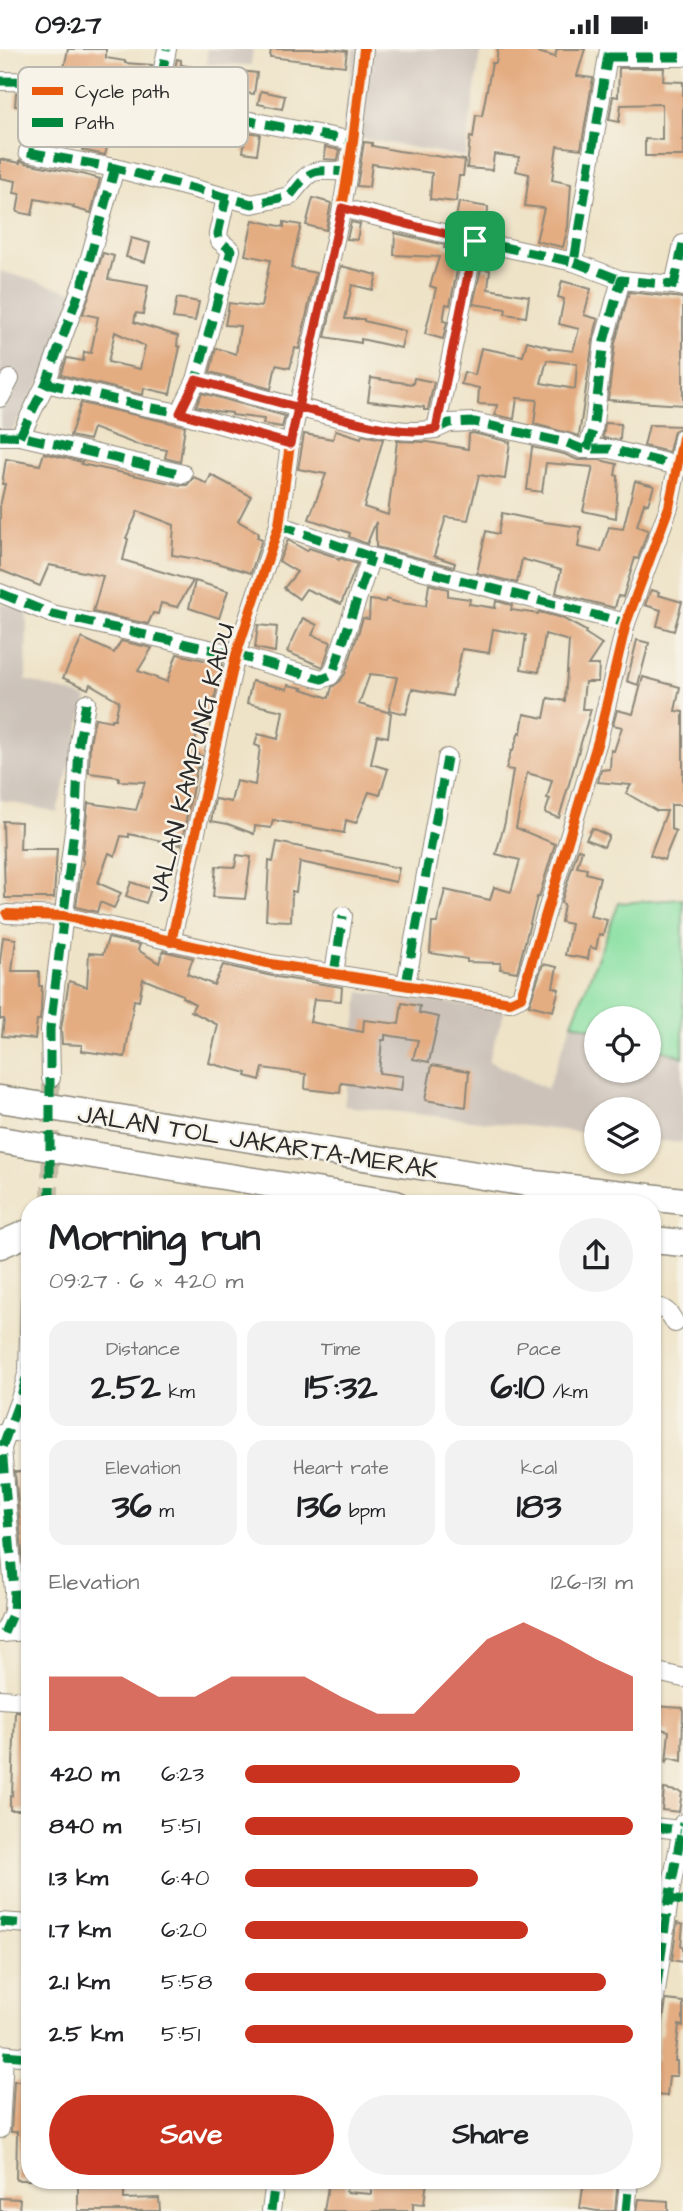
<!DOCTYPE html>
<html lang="en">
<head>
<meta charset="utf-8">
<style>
	body { margin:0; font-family:"Architects Daughter",sans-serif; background:#f2f2f2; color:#202124; height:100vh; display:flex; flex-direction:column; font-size:26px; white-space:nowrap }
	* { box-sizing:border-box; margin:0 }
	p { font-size:23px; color:#757577 }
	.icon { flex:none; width:38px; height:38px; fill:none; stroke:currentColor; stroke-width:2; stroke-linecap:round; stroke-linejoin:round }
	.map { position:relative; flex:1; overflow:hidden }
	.drawer { position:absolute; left:21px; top:1146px; width:640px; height:994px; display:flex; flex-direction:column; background:#fff; border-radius:28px; box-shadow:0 2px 5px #0004 }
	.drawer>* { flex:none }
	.buttons { position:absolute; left:584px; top:957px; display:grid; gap:14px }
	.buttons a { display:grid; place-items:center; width:77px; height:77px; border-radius:50%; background:#fff; box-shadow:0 2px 5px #0004; font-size:35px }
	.pin { position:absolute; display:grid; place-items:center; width:60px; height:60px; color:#fff; margin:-30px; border-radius:14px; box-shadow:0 4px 10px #0006 }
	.round { display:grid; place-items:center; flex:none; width:74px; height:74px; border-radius:37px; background:#f2f2f2 }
	.summary { display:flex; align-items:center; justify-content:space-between; height:119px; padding:0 28px }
	h1 { font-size:38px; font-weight:700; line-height:52px }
	.figures { display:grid; grid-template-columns:repeat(3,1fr); gap:10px; height:119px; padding:7px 28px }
	.figures div { display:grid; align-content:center; border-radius:18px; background:#f2f2f2; text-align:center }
	.figures b { font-size:35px; font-weight:700 }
	.figures small { font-size:19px; font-weight:400 }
	.figures p { font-size:19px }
	.chart { height:196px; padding:14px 28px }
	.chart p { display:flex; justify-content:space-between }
	.chart svg { width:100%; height:126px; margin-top:7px; fill:#c8321e; opacity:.7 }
	.button { display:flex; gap:14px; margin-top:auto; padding:14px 28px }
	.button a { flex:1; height:80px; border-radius:42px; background:#c8321e; color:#fff; font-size:28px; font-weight:700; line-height:80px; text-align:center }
	.button a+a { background:#f2f2f2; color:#202124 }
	ul { padding:0 28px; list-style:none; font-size:23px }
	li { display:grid; grid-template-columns:112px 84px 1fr; align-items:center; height:52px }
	li i { height:18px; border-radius:9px; background:#c8321e }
	.status { display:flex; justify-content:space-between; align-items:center; height:49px; padding:0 35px; background:#fff; direction:ltr }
	.status svg { height:19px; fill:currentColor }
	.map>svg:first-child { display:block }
	.industrial { fill:#ccc2b9 }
	.green { fill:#8be1a4; stroke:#5b8668; stroke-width:2 }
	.building { fill:#e4ac81; fill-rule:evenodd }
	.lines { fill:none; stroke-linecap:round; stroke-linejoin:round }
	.minor-tunnel { stroke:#c7bea8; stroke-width:18; stroke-dasharray:18 9; stroke-linecap:butt }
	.minor-casing { stroke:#8c8779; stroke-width:20 }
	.highway-casing { stroke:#8c8779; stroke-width:29 }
	.minor { stroke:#fff; stroke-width:18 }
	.highway { stroke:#fff; stroke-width:26 }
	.quiet { stroke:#00873e; stroke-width:9; stroke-dasharray:18 9; stroke-linecap:butt }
	.cycleway-casing { stroke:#f7f3e8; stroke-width:15 }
	.cycleway { stroke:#e8590c; stroke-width:10 }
	.route-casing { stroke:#fff; stroke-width:14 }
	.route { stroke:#c8321e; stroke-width:9 }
	.labels { text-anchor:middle; stroke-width:5; stroke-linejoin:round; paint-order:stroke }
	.street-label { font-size:26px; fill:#2b2b2b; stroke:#f7f3e8 }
	.key { fill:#f7f3e8; stroke:#bab7af; stroke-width:2 }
	.key-label { font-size:19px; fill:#2b2b2b }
</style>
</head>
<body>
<div class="status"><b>09:27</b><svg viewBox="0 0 49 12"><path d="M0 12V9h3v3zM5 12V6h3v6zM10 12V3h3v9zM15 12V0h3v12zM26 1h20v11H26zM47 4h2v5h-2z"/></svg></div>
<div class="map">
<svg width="683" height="2162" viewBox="0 0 683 2162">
	<rect width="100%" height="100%" fill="#f7f3e8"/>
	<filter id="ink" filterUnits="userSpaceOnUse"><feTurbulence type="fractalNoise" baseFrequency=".0143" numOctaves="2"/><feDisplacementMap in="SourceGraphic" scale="14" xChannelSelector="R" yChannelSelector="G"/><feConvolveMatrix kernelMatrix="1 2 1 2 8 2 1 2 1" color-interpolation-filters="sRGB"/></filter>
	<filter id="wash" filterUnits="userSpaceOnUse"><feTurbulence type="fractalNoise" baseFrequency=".00686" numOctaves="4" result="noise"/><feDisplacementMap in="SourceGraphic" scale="28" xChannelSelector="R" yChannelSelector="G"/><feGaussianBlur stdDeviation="1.57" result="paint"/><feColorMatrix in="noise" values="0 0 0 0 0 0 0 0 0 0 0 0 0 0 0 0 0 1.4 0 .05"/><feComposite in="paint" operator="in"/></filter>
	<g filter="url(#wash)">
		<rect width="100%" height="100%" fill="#eee3c7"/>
		<!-- industrial -->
		<g class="industrial">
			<polygon points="207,0 253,0 251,16 207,15"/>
			<polygon points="353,0 481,0 465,108 343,86"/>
			<polygon points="0,222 77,244 56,304 8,390 0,388"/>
			<polygon points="0,554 27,560 26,631 87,649 57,763 0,751"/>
			<polygon points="360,943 505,961 488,1012 547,1040 572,974 597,981 597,1022 649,1022 649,997 683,1008 683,1094 649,1091 649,1060 597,1060 597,1085 344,1057"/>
		</g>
		<!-- green -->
		<polygon class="green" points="683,850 683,1008 649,997 649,970 597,970 597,981 572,974 619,854"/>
		<g id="blocks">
			<!-- building -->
			<g class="building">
				<polygon points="68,0 106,0 106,9 125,12 125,14 152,16 148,34 122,32 121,35 63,24"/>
				<polygon points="271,0 329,0 347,2 345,17 270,8"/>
				<polygon points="498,0 534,0 534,2 555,8 557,0 585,0 577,27 593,29 581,100 557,97 552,131 571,135 568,178 563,198 536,192 544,159 525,157 529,125 516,122 519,108 494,105 492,121 467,119 470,88 473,89 476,66 482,67 492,14 496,14"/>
				<polygon points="177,10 181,11 181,16 212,21 208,42 178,37 177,43 170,42"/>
				<polygon points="619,19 664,19 663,32 683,33 683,107 645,107 645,90 662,91 662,55 621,56 619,73 609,71 613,47 618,48"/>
				<polygon points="239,22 257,24 254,45 236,43"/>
				<polygon points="261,42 285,47 282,60 258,55"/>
				<polygon points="16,44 51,45 118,58 127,62 122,79 113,77 105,106 82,101 84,93 58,85 56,96 30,89 37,59 15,57"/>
				<polygon points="246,83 260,85 257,105 243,103"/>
				<polygon points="364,93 372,94 372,97 399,102 465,111 463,127 459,127 456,153 430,150 432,124 372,115 369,138 357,137"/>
				<polygon points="325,98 340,101 338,111 324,110"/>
				<polygon points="0,110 20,114 20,111 26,114 82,125 100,130 91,164 73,159 74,157 35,150 32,166 17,163 20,145 14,144 16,132 0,129"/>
				<polygon points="313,149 331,154 326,181 306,176"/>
				<polygon points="459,153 488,158 487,175 456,169"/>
				<polygon points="253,171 284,178 284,173 301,176 291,219 316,224 299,300 295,299 290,319 276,316 271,340 210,323 216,299 236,305 240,277 225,276 229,254 261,258 270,211 245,206"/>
				<polygon points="351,173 360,175 357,191 347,190"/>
				<polygon points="395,184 445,196 444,199 461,202 450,256 446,255 443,272 447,273 443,290 425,285 436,239 430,237 439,208 394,206"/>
				<polygon points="131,189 150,194 145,213 126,208"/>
				<path d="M 103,204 L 114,207 L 108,230 L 148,237 L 143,265 L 136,264 L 134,273 L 178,287 L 177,297 L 180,298 L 170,345 L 144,339 L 143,346 L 61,326 L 67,309 L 83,312 L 84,303 L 91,304 L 98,268 L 83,265 ZM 115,283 L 145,297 L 140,320 L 108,313 Z"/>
				<polygon points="341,217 377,226 373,241 352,236 345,270 364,270 364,272 405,282 401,299 361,290 361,294 325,288"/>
				<polygon points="481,220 490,221 488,240 529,247 526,268 505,265 506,260 473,255"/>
				<path d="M 562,232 L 591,240 L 584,266 L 598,270 L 593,291 L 579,387 L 534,375 L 537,351 L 517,349 L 514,370 L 495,366 L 497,356 L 478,355 L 479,339 L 461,335 L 464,323 L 475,326 L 481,299 L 523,307 L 527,292 L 550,298 L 549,299 L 573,302 L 579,280 L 559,275 L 564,250 L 558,248 ZM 547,311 L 577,315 L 575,340 L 541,334 Z"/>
				<polygon points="629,243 683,249 683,356 608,351 615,294"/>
				<polygon points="177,249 199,253 195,272 173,269"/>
				<polygon points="371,329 413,335 414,329 434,333 428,361 424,361 424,358 368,352"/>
				<polygon points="202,344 285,367 282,378 263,375 264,370 232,366 232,364 215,362 196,357"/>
				<polygon points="81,354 185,377 180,413 165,409 167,401 135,395 93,379 89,391 70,387"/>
				<polygon points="605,374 621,375 620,391 603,389"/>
				<polygon points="649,376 683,377 683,378 674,382 669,403 644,397"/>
				<polygon points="336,381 361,389 362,386 383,390 364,458 388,466 397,392 428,393 468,400 469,385 473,384 510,393 505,430 479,426 468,471 446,468 434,507 455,514 454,518 376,498 376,473 367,495 349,488 350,484 309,470 326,425 298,420 304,385 333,390"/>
				<polygon points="532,398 564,405 578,411 600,411 617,415 615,426 618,427 616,469 583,462 593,418 546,414 542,443 527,441"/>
				<polygon points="44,404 82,413 81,415 180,436 187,436 194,428 207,435 211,426 251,447 238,472 259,484 257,488 262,490 251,524 214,513 172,506 174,476 138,462 126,489 128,490 123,511 193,532 177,558 161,554 158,565 153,564 148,575 93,563 103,527 49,516 40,537 0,521 0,457 5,435 2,435 6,410 40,416"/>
				<polygon points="635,432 654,437 648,455 644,454 637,477 648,481 638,510 635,509 623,548 618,547 615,559 556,544 561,521 522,510 517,534 477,524 486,482 498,485 502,464 544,473 581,478 578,498 601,503 609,478 623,480"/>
				<polygon points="288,491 307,502 309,499 333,507 339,511 340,509 357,515 341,555 306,540 299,550 284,539 297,523 279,512"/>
				<polygon points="195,532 228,542 219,569 189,559"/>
				<polygon points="429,535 448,540 448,547 470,550 469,555 495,559 496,552 512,556 511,561 538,565 539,563 562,569 586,582 585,584 602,595 588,616 599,616 598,633 585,633 582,660 591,660 559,769 545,764 550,750 547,749 552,731 527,724 516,779 555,795 539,848 537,848 517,923 500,920 501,914 467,913 467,910 430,904 432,874 437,874 445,841 490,851 494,838 511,843 520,811 496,805 505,773 513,721 506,720 511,702 513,702 519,683 521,684 524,665 544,669 548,649 565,652 569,592 545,585 539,623 521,620 526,586 493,580 489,604 462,600 452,647 412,640 406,665 389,661 397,628 370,625 359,655 391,664 388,688 377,686 371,715 388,720 380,746 369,743 356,774 346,771 344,784 273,771 271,779 255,777 254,785 228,775 211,772 215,750 231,753 236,732 255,736 260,698 255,696 258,685 278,690 283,662 247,654 252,632 287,640 288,636 303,639 302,640 329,649 332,638 339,633 345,625 363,569 369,570 370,551 385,553 386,550 399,554 426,557"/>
				<polygon points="651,541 659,543 658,546 682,553 674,582 657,577 661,561 645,556"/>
				<polygon points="303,569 317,576 312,586 331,593 323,618 287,603"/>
				<polygon points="258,576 277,578 275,603 255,599"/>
				<polygon points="82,589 114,604 121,592 152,599 138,622 167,633 177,605 222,615 209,674 199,673 193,703 202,707 199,719 197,718 181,796 129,785 129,788 121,787 115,807 109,804 98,834 121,844 114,859 100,853 97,863 76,858 81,821 84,812 82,811 88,754 136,761 145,733 119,732 119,728 89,724 90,694 95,669 111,672 112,670 115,670 119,652 90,635 88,640 63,629"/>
				<polygon points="637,591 649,594 638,636 627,632"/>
				<polygon points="643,628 680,638 675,662 683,663 683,756 671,756 671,780 676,782 664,811 650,806 667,762 657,762 626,744 631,736 598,733 601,721 610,720 611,701 614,702 622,678 613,676 617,661 633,665"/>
				<polygon points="3,772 21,773 20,800 57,800 54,849 5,849"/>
				<polygon points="592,779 609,787 604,798 586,790"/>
				<polygon points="277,793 399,819 396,833 300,813 296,843 292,842 291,872 266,871 269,812 273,813"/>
				<polygon points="578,800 582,801 577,818 587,820 586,824 600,828 590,867 607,871 603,886 599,885 596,900 590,898 588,910 565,906 571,875 561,873 564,855 561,854"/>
				<polygon points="237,806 251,808 245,850 213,848 216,817 235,818"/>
				<polygon points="131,833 151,840 146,854 126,847"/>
				<polygon points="3,888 16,890 12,922 39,922 39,937 42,937 41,961 40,971 37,971 35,990 2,987 4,970 0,970 0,912"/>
				<polygon points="108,889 140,896 138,901 159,914 163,902 193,909 187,925 214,936 223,916 277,928 342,938 341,952 314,950 310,973 363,983 364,971 399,975 402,954 420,957 419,964 439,968 429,1013 413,1010 418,991 385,986 385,991 382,991 379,1024 403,1027 401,1042 341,1034 340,1044 305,1040 306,1025 263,1019 260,1031 246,1027 247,1024 209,1014 218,976 191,962 195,955 182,948 183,946 143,930 139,952 134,951 125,1008 82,1002 82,996 62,995 61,980 69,932 87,938 89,904 103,905"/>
				<polygon points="543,915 557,918 553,938 559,940 553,962 529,956"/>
				<polygon points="432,1016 469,1022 466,1058 425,1051"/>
				<polygon points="15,1423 27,1423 30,1514 23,1514"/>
				<polygon points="653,1657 683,1659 682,1712 669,1709 666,1714 669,1682 653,1678"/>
				<polygon points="15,1662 30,1663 30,1761 10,1761 10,1747 12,1747"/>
				<polygon points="664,1740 682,1743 679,1763 662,1761"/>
				<polygon points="677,1874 683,1876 681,1897 683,1898 683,1913 672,1911"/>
				<polygon points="666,1951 683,1953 683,1977 679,1976 675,2012 677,2012 677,2027 669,2027 667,2047 653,2046 654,2011 657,2011 659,1985 661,1986"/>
				<polygon points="14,2032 30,2032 30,2131 16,2131 17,2083 11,2083"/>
				<polygon points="329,2132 347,2132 346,2143 371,2145 371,2132 427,2132 424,2155 413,2154 413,2162 324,2162"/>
				<polygon points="584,2132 618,2132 615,2162 597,2162 580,2159"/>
				<polygon points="124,2135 124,2150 159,2149 160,2162 78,2162 78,2136"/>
				<polygon points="0,2149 20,2150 19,2162 0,2162"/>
				<polygon points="639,2150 668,2152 668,2162 637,2162"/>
			</g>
		</g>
	</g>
	<g filter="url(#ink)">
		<use href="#blocks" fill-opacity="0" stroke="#8c8779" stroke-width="2"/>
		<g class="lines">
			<!-- minor-tunnel -->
			<polyline class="minor-tunnel" points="50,1155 51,1029"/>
			<!-- minor casing -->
			<g class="minor-casing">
				<g id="minor">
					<polyline points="608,8 683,8"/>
					<polyline points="0,32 51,33 353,92"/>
					<polyline points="156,54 167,0"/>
					<path d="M 28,103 L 115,119 L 252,155 L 290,147 C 313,117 311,121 348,123"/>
					<polyline points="342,159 475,192 574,213 609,0"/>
					<polyline points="683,195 674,236 683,238"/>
					<polyline points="574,213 621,231"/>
					<path d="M 196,331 C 244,344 292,358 341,369 C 373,377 404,386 436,380 L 475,192"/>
					<polyline points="46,334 142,357 180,364 290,395"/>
					<polyline points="0,349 10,330"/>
					<polyline points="180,364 196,331 230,205 231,201 220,192 218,185 226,149"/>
					<polyline points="436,380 449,374 474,373 567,394 582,400 610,400 678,417"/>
					<polyline points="0,387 20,387 183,425"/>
					<polyline points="20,387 46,334 84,230 115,119"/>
					<polyline points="587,400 593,382 604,292 621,231 674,236"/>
					<polyline points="279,476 371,508 626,574"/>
					<polyline points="0,544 52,565 236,606 322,630 330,627 334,621 371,508"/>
					<polyline points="7,865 63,867 271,915 510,953 521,948 598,692 626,574 669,458 683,389"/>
					<polyline points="171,893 236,606 279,476 290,395 342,159 353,92 364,0"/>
					<polyline points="334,924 343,867"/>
					<polyline points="406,935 447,709"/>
					<polyline points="51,1029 50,980 76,765 79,693 86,654"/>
					<path d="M 653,1258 C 665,1258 670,1264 675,1274"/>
					<polyline points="0,1385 30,1383"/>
					<polyline points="0,1584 30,1582"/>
					<polyline points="4,1584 13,1563 14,1542 2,1399 23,1341 28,1321 30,1252"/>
					<polyline points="653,1622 683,1629"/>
					<polyline points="0,1650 30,1652"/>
					<polyline points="653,1778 681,1781"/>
					<polyline points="0,1873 30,1875"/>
					<polyline points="653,1964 669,1850 683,1774"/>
					<polyline points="0,2005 30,2008"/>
					<polyline points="0,2080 4,2006"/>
					<polyline points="271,2162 275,2132"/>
					<polyline points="626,2162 629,2132"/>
				</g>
			</g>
			<!-- highway casing -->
			<g class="highway-casing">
				<g id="highway">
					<polyline points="0,1050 527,1134 683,1152"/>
					<polyline points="0,1091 396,1155"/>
					<polyline points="653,1191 683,1194"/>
					<polyline points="0,1196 30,1183"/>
				</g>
			</g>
			<!-- minor -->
			<use href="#minor" class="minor"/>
			<!-- highway -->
			<use href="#highway" class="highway"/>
			<!-- quiet -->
			<g class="quiet">
				<polyline points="608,8 683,8"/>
				<polyline points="0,32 51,33 353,92"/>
				<polyline points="156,54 167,0"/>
				<path d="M 28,103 L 115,119 L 252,155 L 290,147 C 313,117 311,121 348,123"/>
				<polyline points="342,159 475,192 574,213 609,0"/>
				<polyline points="683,195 674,236 683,238"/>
				<polyline points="574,213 621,231"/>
				<path d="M 196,331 C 244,344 292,358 341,369 C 373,377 404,386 436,380 L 475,192"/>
				<polyline points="46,334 142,357 180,364 290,395"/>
				<polyline points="180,364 196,331 230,205 231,201 220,192 218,185 226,149"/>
				<polyline points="436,380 449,374 474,373 567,394 582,400 610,400 678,417"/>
				<polyline points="0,387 20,387 183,425"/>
				<polyline points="20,387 46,334 84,230 115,119"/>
				<polyline points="587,400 593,382 604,292 621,231 674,236"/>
				<polyline points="279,476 371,508 626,574"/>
				<polyline points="0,544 52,565 236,606 322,630 330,627 334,621 371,508"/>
				<polyline points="334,924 343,867"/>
				<polyline points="406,935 447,709"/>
				<polyline points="50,1155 50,980 76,765 79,693 86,654"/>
				<polyline points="4,1584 13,1563 14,1542 2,1399 23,1341 28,1321 30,1252"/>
				<polyline points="653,1778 681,1781"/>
				<polyline points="669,1850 683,1852"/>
				<polyline points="0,1873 30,1875"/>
				<polyline points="653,1964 669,1850 683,1774"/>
				<polyline points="4,2006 30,2008"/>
				<polyline points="271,2162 275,2132"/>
				<polyline points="626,2162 629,2132"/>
			</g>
			<!-- cycleway casing -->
			<g class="cycleway-casing">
				<g id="cycleway">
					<polyline points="7,865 63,867 271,915 510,953 521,948 598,692 626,574 669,458 683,389"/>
					<polyline points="171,893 236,606 279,476 290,395 342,159 353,92 364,0"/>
				</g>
			</g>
			<!-- cycleway -->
			<use href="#cycleway" class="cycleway"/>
		</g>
	</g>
	<g class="lines" filter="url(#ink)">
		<!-- route casing -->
		<g class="route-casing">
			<path id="route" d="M 475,192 L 436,380 C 404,386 373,377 341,369 C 292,358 244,344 196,331 L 180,364 L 290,395 L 342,159 L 475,192"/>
		</g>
		<!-- route -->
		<use href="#route" class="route"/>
	</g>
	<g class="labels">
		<!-- street labels -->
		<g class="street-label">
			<text transform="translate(191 713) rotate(-76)" y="9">JALAN KAMPUNG KADU</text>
			<text transform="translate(258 1092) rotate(9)" y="9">JALAN TOL JAKARTA–MERAK</text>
		</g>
	</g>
	<!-- legend -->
	<rect x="18" y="18" width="230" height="80" rx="10" class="key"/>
	<rect x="32" y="38" width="31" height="8" fill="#e8590c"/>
	<rect x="32" y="69" width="31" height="9" fill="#00873e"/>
	<g class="key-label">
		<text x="75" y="49">Cycle path</text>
		<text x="75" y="80">Path</text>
	</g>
</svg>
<div class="buttons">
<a><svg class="icon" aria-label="locate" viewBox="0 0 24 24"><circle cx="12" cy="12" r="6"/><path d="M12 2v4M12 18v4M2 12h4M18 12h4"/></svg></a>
<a><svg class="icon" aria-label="layers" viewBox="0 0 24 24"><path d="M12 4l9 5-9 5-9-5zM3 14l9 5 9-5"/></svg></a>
</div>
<div class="pin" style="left:475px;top:192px;background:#1e9e55"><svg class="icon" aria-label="arrive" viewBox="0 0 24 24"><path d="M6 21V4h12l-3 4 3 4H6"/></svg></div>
<section class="drawer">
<div class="summary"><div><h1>Morning run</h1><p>09:27 · 6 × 420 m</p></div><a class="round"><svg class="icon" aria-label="share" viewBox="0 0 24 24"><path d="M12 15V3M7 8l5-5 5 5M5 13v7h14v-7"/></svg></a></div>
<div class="figures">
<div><p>Distance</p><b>2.52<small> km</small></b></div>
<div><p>Time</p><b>15:32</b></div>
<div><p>Pace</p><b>6:10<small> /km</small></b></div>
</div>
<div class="figures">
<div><p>Elevation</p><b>36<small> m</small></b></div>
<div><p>Heart rate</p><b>136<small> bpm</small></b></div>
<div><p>kcal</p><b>183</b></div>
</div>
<div class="chart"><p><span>Elevation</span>126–131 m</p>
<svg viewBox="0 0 160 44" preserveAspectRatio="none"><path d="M0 44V25L10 25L20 25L30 32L40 32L50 25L60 25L70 25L80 32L90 38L100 38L110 25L120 12L130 6L140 12L150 19L160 25V44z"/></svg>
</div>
<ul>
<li><b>420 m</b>6:23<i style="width:71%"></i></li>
<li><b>840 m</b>5:51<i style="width:100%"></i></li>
<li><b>1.3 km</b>6:40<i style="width:60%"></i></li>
<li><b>1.7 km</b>6:20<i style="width:73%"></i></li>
<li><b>2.1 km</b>5:58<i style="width:93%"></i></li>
<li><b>2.5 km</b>5:51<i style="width:100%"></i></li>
</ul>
<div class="button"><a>Save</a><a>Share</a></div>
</section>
</div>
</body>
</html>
